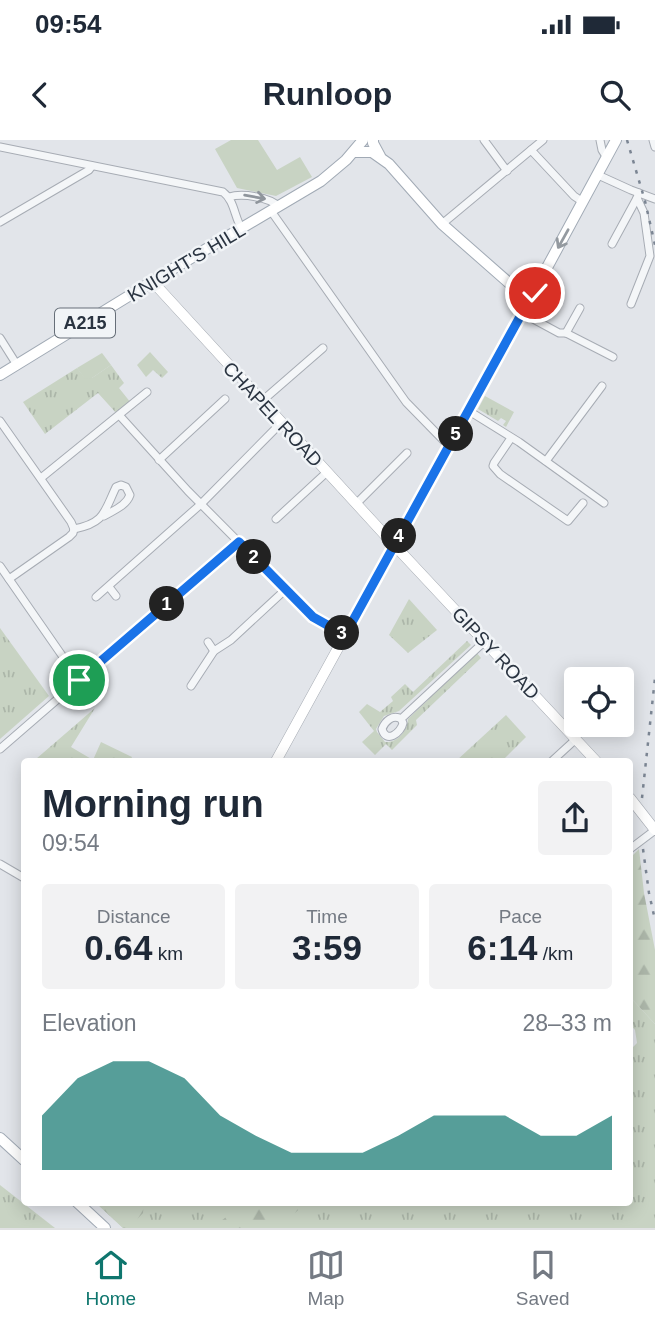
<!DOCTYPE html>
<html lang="en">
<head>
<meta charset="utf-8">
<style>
	body { margin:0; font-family:Helvetica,sans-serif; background:#f2f2f3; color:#1f2937; height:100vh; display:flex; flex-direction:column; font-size:26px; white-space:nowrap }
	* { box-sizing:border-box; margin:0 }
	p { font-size:23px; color:#747a83 }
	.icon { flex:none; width:38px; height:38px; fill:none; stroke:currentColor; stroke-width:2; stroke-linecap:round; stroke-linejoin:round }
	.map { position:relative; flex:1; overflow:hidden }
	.details { position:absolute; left:21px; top:618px; width:612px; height:448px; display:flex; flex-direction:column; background:#fff; border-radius:7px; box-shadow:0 4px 18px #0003 }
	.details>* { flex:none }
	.controls { position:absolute; left:564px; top:527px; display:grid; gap:14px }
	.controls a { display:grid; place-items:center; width:70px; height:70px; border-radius:7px; background:#fff; box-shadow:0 4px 18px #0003; font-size:35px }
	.pin { position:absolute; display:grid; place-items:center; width:60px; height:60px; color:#fff; margin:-30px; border:4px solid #fff; border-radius:50%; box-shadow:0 2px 7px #0007 }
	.km { position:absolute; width:35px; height:35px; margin:-18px; border-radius:50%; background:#222; color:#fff; font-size:19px; line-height:35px; text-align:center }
	.round { display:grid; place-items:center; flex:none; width:74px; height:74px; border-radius:7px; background:#f2f2f3 }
	.head { display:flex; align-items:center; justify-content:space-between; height:119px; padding:0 21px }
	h1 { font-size:38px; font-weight:800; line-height:52px }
	.metrics { display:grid; grid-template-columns:repeat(3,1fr); gap:10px; height:119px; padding:7px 21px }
	.metrics div { display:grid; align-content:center; border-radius:7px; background:#f2f2f3; text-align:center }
	.metrics b { font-size:35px; font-weight:800 }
	.metrics small { font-size:19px; font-weight:400 }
	.metrics p { font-size:19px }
	.chart { height:196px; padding:14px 21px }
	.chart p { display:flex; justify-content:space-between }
	.chart svg { width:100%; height:126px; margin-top:7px; fill:#0f766e; opacity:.7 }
	.status { display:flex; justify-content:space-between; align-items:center; height:49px; padding:0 35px; background:#fff; direction:ltr }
	.status svg { height:19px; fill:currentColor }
	header { display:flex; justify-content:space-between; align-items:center; height:91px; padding:0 21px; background:#fff; font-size:32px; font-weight:800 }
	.tab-bar { display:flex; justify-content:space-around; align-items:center; height:98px; border-top:2px solid #e0e1e3; background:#fff; font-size:19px; color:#747a83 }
	.tab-bar a { display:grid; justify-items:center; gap:4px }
	.tab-bar .current { color:#0f766e }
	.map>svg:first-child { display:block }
	.grass { fill:url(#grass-tufts) }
	.forest { fill:url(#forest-firs) }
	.pitch { fill:#c8d3c3 }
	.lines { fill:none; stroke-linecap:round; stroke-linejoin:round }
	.street-casing { stroke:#a7acb4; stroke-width:9 }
	.secondary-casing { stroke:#a7acb4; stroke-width:11 }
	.primary-casing { stroke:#a1aab5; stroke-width:12 }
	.street { stroke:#f4f6f8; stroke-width:7 }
	.secondary { stroke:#fff; stroke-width:10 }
	.primary { stroke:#fff; stroke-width:10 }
	.rail { stroke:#7b8593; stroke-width:2.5; stroke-dasharray:3.5 7; stroke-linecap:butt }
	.oneway { stroke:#8f959c }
	.oneway2 { stroke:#949aa0 }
	.route-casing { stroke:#fff; stroke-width:14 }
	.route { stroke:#1a73e8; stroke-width:9 }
	.labels { text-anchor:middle; stroke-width:5; stroke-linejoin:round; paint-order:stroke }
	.shield { fill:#f1f4f7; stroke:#666e78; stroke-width:2 }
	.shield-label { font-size:18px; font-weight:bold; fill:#2a3441 }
	.street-label { font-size:19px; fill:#2a3441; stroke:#f1f4f7 }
</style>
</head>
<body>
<div class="status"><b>09:54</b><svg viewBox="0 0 49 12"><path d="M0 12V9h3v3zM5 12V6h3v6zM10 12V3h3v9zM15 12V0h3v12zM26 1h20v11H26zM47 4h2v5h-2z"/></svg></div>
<header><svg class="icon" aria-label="back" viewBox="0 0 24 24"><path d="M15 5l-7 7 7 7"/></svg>Runloop<svg class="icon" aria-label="search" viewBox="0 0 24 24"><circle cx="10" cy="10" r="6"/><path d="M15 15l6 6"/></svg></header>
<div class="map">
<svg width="655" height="1088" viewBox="0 0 655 1088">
	<defs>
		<pattern id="grass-tufts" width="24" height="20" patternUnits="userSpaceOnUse" patternTransform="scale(1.75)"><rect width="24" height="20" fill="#c8d3c3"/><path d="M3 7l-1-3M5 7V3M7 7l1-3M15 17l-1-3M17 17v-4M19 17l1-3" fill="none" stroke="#acb6a9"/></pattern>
		<pattern id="forest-firs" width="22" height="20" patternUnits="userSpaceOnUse" patternTransform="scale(1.75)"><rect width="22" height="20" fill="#c8d3c3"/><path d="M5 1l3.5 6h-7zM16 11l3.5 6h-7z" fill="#acb6a9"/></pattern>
	</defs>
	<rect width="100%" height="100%" fill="#e2e5ea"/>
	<!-- grass -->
	<g class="grass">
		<polygon points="150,212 168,232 162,238 153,230 146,237 137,225"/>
		<polygon points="111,225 124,243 119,248 131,263 117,274 98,253 45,294 23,262 77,228 85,238 92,238"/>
		<polygon points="485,256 514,272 506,287 503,285 506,281 501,278 498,281 478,269"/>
		<polygon points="409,459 437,490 408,513 389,495"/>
		<polygon points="0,488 49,556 0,599"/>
		<path d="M 467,501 L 471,505 L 399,571 L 384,576 L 376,589 L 377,592 L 385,602 C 398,603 407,591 408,579 L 429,559 L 431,555 L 476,512 L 481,518 L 416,580 L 417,585 L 392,610 L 386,604 L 375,615 L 362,602 L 374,591 L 359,572 L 367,564 L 380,572 L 393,561 L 391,557 L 405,544 L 413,552 Z"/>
		<polygon points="95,568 71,607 93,620 101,602 132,617 131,619 135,621 40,621 36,619"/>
		<polygon points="506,575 526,597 502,621 456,621"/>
		<polygon points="630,857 655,884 655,1088 123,1088 95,1062 630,1062 630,908 632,908 637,903 635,890 630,884"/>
		<polygon points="0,1045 55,1088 0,1088"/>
	</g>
	<!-- forest -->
	<g class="forest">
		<polygon points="639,709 644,753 655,810 655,884 630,857 630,718"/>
		<polygon points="95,1062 144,1062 143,1073 129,1088 123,1088"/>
		<path d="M 239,1062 L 307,1062 L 285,1082 L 273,1088 L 216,1088 C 222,1076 234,1076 239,1062 Z"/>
	</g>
	<!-- pitch -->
	<g class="pitch">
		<polygon points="231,0 258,0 277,30 300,17 312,37 276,56 237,48 215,9"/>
		<polygon points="102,213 111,225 92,238 85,239 77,228"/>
	</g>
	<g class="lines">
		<!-- street casing -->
		<g class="street-casing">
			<g id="street">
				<polyline points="484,0 507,31"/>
				<polyline points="600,0 602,10 607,18"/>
				<polyline points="653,0 655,7"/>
				<path d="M 0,7 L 223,52 C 235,61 234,77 242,89"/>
				<polyline points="531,10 574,56 583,62"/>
				<polyline points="598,35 631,50 655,59"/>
				<path d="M 229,57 C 242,53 270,57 279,67"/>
				<polyline points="271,71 406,262 449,306"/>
				<polyline points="0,82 89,30 92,26"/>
				<polyline points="442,84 543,0"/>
				<polyline points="612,104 637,58"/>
				<polyline points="631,164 650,116 644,73 637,58 639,53"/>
				<polyline points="522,173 559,193 566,193 613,217"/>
				<polyline points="566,193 580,168"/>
				<polyline points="0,198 17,225"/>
				<polyline points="262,261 323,208"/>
				<polyline points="469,271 519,302 604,363"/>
				<polyline points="120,276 188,351 313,477 345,495"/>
				<polyline points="0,281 71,382 74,389"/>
				<polyline points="511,298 494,323 493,326 500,334 568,381 583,363"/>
				<polyline points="159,320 225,259"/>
				<polyline points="546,321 602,246"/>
				<polyline points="41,338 147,252"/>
				<polyline points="357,363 407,313"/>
				<polyline points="276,379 327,332"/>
				<path d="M 74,389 C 105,383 104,372 116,347 L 121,345 L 126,347 L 130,355 C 126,366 114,370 104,376"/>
				<polyline points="0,426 79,540"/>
				<polyline points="9,439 69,397 73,393 74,389"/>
				<polyline points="109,447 116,456"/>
				<polyline points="96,457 201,364 282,282"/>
				<polyline points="208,502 214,511"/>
				<polyline points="191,546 214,511 231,500 285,450"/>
				<path d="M 401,579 L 403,583 C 401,593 386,604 382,589 C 385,581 393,574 401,579 L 485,501"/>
				<polyline points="0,609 239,402"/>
				<polyline points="552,621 576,599"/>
				<polyline points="630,709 655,690"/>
				<polyline points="0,724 24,738"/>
			</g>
		</g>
		<!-- secondary casing -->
		<g class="secondary-casing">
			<g id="secondary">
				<polyline points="153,142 384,394 596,621"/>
				<polyline points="276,621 522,173 532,160 537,146"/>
				<polyline points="630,658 655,690"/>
			</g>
		</g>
		<!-- primary casing -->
		<g class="primary-casing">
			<g id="primary">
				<polyline points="373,0 373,3 380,16"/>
				<path d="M 354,12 L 372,12 L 389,24 L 442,84 L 517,150 C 526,154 530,153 537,146 L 616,0"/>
				<polyline points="0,235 176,127 321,41 346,20 363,0"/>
				<polyline points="0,998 24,1020"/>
				<polyline points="77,1062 105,1088"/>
			</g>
		</g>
		<!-- street -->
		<use href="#street" class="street"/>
		<!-- secondary -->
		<use href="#secondary" class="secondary"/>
		<!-- primary -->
		<use href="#primary" class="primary"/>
		<!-- rail -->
		<g class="rail">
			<polyline points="627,0 645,61 655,105"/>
			<polyline points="642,658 655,538"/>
			<polyline points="643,709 649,753 655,780"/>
		</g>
	</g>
	<!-- one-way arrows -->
	<defs><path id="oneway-shaft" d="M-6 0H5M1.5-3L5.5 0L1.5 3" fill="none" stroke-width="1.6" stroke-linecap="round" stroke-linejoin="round" transform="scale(1.75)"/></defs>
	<use class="oneway" href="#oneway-shaft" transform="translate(255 57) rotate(10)"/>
	<use class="oneway2" href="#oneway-shaft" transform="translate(563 99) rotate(119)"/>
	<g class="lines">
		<!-- route casing -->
		<g class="route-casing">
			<polyline id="route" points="79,540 239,402 313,477 345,495 522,173 535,153"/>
		</g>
		<!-- route -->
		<use href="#route" class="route"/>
	</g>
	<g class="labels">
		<!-- shield labels -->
		<rect class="shield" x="55" y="168.5" width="60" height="29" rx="5"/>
		<g class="shield-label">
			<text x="85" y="189">A215</text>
		</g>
		<!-- street labels -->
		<g class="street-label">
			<text transform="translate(186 122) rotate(-31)" y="7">KNIGHT'S HILL</text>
			<text transform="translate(273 274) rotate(47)" y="7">CHAPEL ROAD</text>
			<text transform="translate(496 513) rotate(47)" y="7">GIPSY ROAD</text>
		</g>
	</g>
</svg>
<div class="controls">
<a><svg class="icon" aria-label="locate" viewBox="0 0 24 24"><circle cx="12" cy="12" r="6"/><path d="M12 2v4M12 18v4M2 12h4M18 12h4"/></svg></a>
</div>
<div class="pin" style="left:79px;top:540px;background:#1e9e55"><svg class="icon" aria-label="arrive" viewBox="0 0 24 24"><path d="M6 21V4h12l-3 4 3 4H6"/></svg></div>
<div class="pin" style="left:535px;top:153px;background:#d93025"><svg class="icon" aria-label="check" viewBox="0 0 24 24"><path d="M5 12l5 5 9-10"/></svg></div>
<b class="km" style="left:167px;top:464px">1</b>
<b class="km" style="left:254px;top:417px">2</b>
<b class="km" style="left:342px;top:493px">3</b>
<b class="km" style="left:399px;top:396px">4</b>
<b class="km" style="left:456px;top:294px">5</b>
<section class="details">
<div class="head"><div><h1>Morning run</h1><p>09:54</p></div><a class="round"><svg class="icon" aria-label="share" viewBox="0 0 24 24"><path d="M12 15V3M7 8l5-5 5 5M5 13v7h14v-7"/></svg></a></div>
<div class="metrics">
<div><p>Distance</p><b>0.64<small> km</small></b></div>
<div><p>Time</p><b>3:59</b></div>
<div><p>Pace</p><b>6:14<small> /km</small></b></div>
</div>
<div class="chart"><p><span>Elevation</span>28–33 m</p>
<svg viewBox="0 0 160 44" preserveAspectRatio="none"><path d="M0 44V25L10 12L20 6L30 6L40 12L50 25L60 32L70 38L80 38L90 38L100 32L110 25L120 25L130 25L140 32L150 32L160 25V44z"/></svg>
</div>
</section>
</div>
<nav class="tab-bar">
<a class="current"><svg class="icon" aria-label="home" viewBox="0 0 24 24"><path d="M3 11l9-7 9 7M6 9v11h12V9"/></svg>Home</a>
<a><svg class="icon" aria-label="map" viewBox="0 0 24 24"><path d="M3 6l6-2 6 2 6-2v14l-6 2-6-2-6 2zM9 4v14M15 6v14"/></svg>Map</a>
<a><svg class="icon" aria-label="saved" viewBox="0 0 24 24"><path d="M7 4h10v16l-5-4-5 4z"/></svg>Saved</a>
</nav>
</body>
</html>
